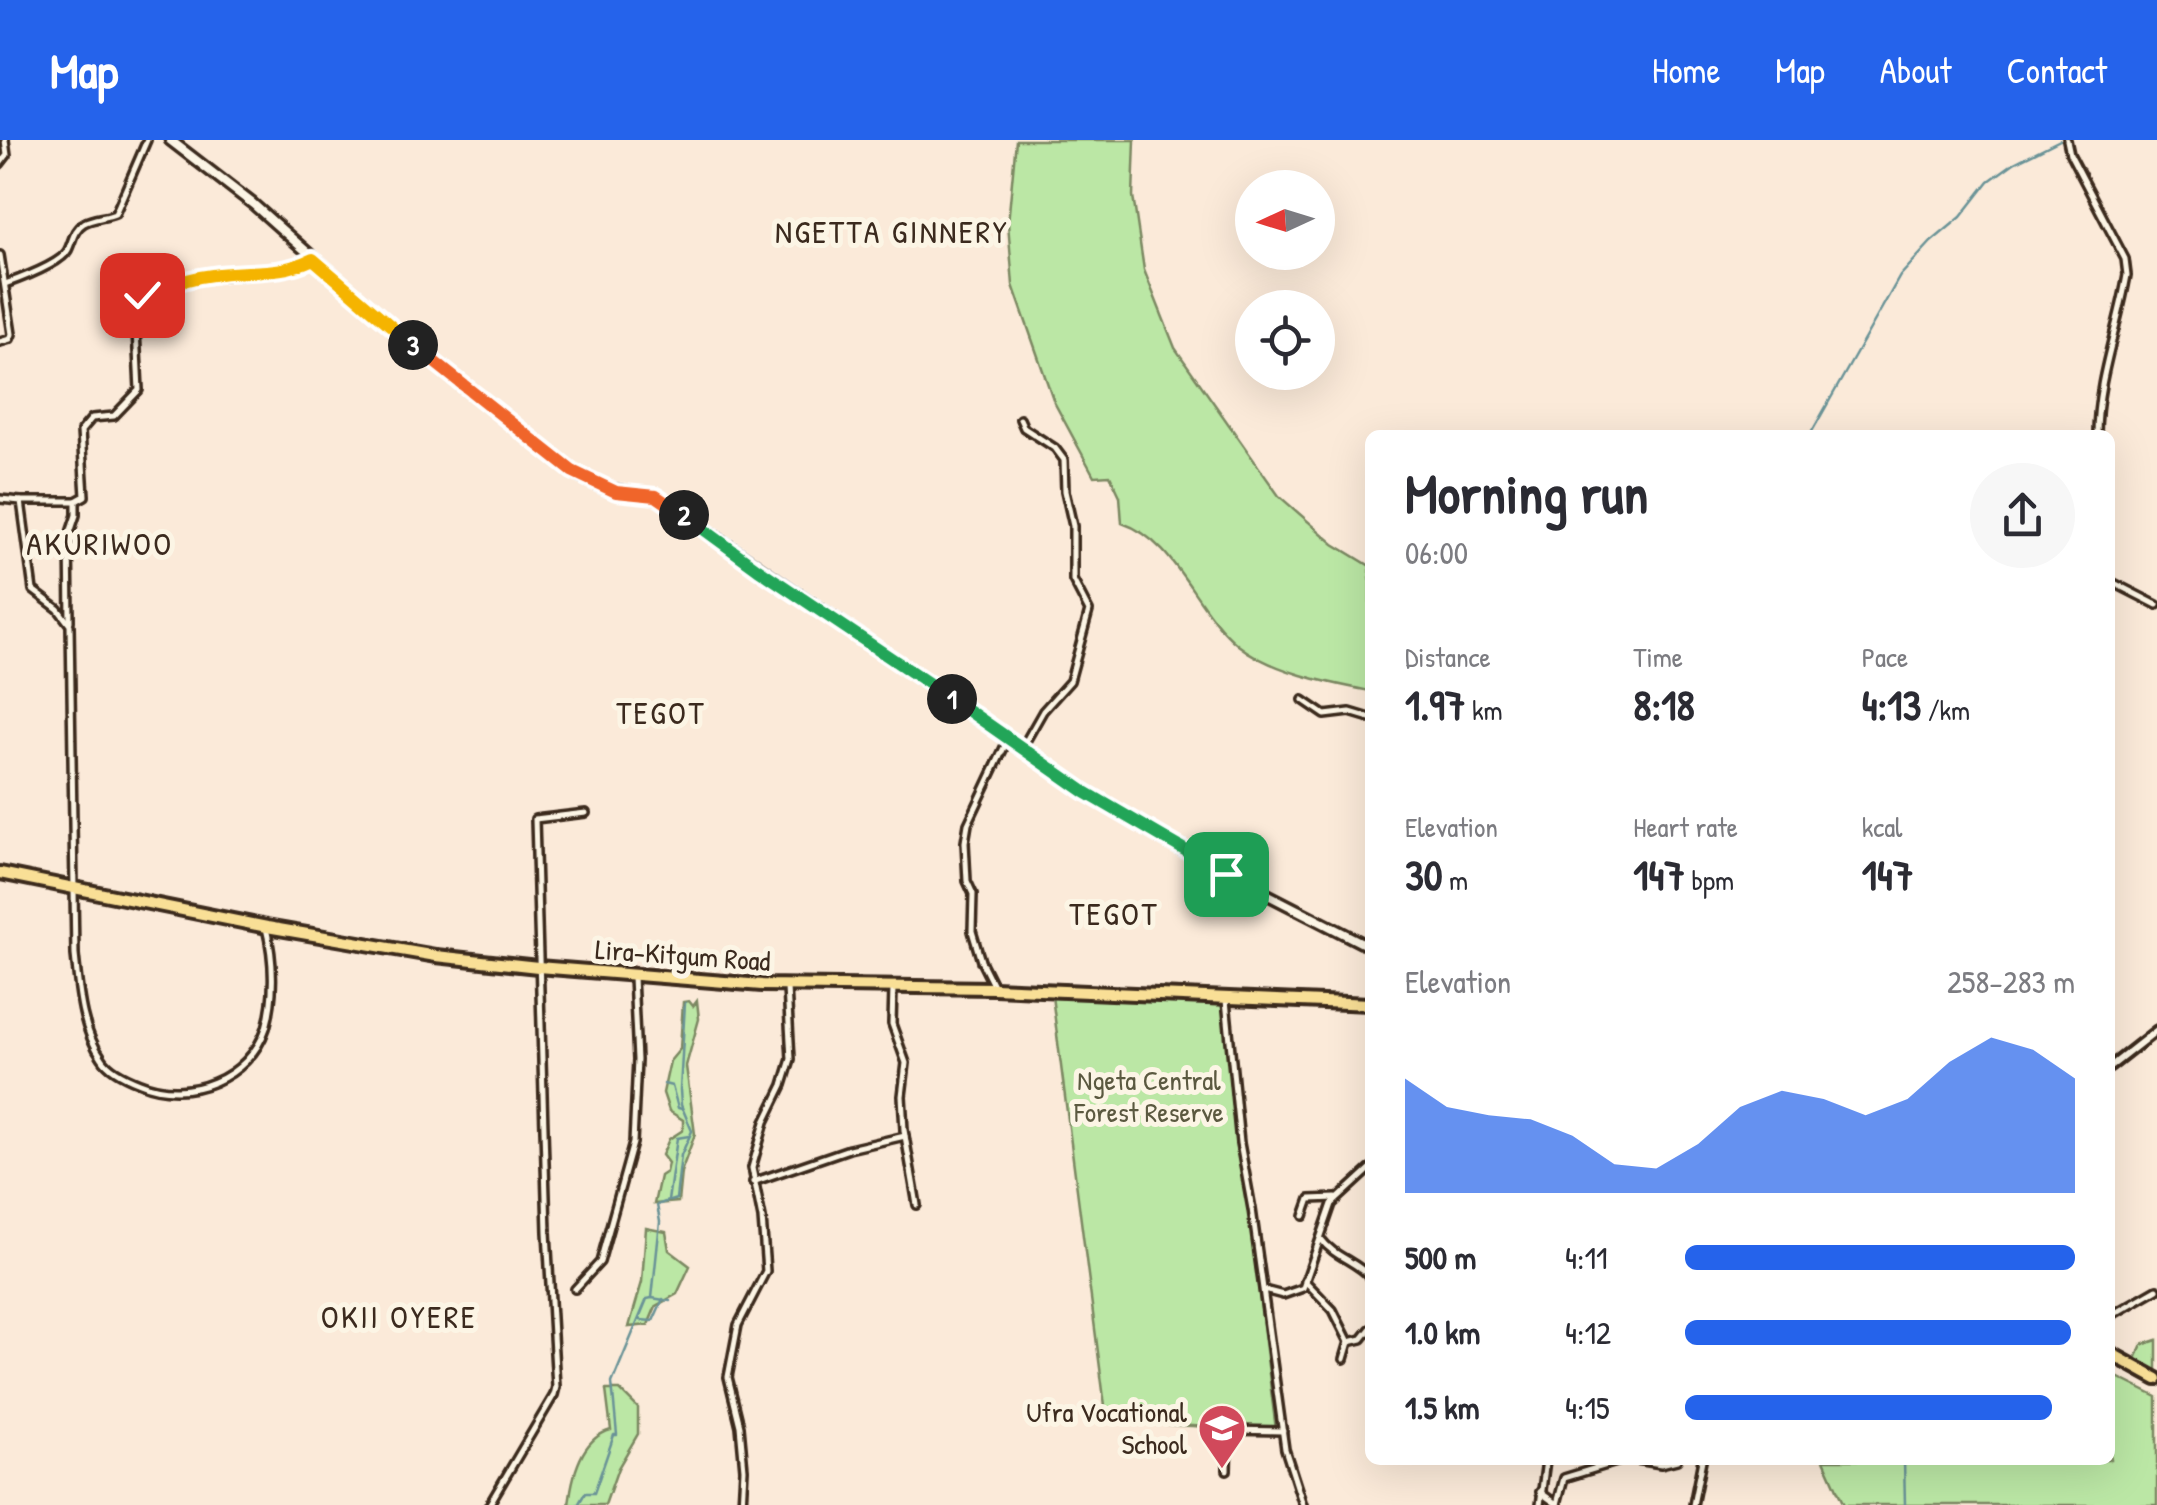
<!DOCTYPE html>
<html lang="en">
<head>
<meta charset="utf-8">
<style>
	body { margin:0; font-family:"Patrick Hand",sans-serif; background:#f7f7f7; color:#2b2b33; height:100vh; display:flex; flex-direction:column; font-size:38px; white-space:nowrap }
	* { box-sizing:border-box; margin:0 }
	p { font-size:32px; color:#7c7c81 }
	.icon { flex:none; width:55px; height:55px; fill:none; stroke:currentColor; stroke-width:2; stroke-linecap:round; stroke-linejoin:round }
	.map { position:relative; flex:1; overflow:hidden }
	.panel { position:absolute; left:1365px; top:290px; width:750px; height:1035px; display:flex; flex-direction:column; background:#fff; border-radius:15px; box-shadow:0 10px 40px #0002 }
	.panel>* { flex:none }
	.needle { width:65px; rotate:266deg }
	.controls { position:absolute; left:1235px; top:30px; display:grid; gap:20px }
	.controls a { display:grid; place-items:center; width:100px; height:100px; border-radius:50%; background:#fff; box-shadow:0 10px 40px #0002; font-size:50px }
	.pin { position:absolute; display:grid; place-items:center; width:85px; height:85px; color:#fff; margin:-42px; border-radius:20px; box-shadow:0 5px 15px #0006 }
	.km { position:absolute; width:50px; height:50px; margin:-25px; border-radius:50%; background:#222; color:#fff; font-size:28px; line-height:50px; text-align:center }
	.round { display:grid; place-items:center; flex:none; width:105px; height:105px; border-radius:52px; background:#f7f7f7 }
	.summary { display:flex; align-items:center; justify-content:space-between; height:170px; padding:0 40px }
	h1 { font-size:55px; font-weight:800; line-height:75px }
	.figures { display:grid; grid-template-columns:repeat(3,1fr); gap:15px; height:170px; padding:10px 40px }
	.figures div { display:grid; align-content:center }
	.figures b { font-size:42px; font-weight:800 }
	.figures small { font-size:28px; font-weight:400 }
	.figures p { font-size:28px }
	.chart { height:280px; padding:20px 40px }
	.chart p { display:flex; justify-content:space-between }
	.chart svg { width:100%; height:180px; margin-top:10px; fill:#2563eb; opacity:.7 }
	ul { padding:0 40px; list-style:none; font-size:32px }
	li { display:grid; grid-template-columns:160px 120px 1fr; align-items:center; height:75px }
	li i { height:25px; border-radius:12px; background:#2563eb }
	header { display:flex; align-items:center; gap:60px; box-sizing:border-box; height:140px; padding:0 50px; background:#2563eb; color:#fff }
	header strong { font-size:48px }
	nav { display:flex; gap:55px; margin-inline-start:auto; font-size:35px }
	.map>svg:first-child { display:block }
	.green { fill:#bbe7a5; stroke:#7b8862; stroke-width:2.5 }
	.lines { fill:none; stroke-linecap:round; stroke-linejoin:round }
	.stream { stroke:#6a9397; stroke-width:2.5 }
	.minor-casing { stroke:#3b2a1e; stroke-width:12 }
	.tertiary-casing { stroke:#3b2a1e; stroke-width:14 }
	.secondary-casing { stroke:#3b2a1e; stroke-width:15 }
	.primary-casing { stroke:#3b2a1e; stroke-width:18 }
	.minor { stroke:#fcf5e5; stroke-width:5 }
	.tertiary { stroke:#fcf5e5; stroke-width:6 }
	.secondary { stroke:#fcf5e5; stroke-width:8 }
	.primary { stroke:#f9df96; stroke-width:10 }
	.split-1-casing { stroke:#fff; stroke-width:20 }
	.split-2-casing { stroke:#fff; stroke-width:20 }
	.split-3-casing { stroke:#fff; stroke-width:20 }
	.split-4-casing { stroke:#fff; stroke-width:20 }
	.split-1 { stroke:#22a559; stroke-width:12 }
	.split-2 { stroke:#22a559; stroke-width:12 }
	.split-3 { stroke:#f0652b; stroke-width:12 }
	.split-4 { stroke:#f5b400; stroke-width:12 }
	.labels { text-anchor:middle; stroke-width:10; stroke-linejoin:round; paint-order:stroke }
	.street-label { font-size:28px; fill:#3b2a1e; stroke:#fcf5e5 }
	.park-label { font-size:28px; fill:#5b5940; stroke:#fcf5e5 }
	.poi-label { font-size:28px; fill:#3b2a1e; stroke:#fcf5e5; text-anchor:end }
	.quarter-label { font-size:32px; letter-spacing:2.5px; fill:#3b2a1e; stroke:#fcf5e5 }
</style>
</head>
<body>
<header>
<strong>Map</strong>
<nav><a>Home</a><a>Map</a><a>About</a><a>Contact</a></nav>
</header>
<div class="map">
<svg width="2157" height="1365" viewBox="0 0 2157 1365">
	<rect width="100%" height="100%" fill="#fbead9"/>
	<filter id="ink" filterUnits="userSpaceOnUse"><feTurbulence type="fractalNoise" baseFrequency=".01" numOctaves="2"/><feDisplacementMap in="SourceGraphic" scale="20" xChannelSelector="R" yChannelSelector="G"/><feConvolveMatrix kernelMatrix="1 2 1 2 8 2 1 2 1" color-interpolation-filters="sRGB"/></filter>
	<g filter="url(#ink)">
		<!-- green -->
		<g class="green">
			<path d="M 1016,0 L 1135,0 L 1133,56 L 1144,130 L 1175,208 L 1279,356 L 1334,404 L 1370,426 L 1370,551 C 1329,543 1272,532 1238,505 C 1195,470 1176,401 1122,383 L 1120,356 L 1110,335 L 1094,336 L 1054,262 L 1013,145 L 1008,83 Z"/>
			<polygon points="1052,856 1223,863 1276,1290 1107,1282"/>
			<polygon points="689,861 693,866 697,861 699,879 686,926 695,994 681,1032 678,1062 654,1064 660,1036 666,1032 668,1023 662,1015 669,999 683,990 683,980 669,971 663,953 670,921 680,909 683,862"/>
			<polygon points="646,1088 666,1092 669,1110 690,1126 677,1154 656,1166 648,1185 629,1187 642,1142"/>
			<polygon points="2157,1200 2157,1231 2136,1219 2142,1205"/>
			<polygon points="2111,1234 2157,1257 2157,1365 1844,1365 1824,1320 2110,1320"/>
			<path d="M 606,1250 L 620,1250 L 638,1268 L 638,1294 L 618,1328 L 605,1365 L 569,1365 C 572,1337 581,1298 611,1290 Z"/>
		</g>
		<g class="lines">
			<!-- stream -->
			<g class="stream">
				<polyline points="1810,295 1900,136 1931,102 1961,77 1989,41 2014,23 2060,0"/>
				<polyline points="664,944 672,946 678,968 682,969"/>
				<polyline points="670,1061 676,1059 681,1015 692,991 681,965 680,950 685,863"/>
				<polyline points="652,1158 670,1161"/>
				<polyline points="640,1180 653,1181 663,1159"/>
				<polyline points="1904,1320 1905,1365"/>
				<polyline points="578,1365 585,1353 594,1353 614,1295 617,1295 612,1243 647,1159 652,1158 660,1082 657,1065 668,1061 677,998 689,996"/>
			</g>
			<!-- minor casing -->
			<g class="minor-casing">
				<g id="minor">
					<path d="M 2067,0 L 2070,14 L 2125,119 L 2127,135 C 2118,188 2097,240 2097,295"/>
					<polyline points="0,24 7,15 5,0"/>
					<polyline points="0,115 12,194 10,199 0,202"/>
					<path d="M 5,144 C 19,139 61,124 68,110 C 73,100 73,90 84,83 C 93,78 105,78 115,74 L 147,0"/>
					<polyline points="1020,279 1024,288 1055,308 1064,320 1065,351 1073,386 1073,440 1089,471 1070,541 1043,571 1022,608"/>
					<path d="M 0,359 L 21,361 L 33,450 L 58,469 L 70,485 L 75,815 C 79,851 81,888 102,918 C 109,930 127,938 140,943 C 188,963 249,939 266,888 C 275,857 274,819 266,788"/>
					<path d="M 21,361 L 76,361 L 85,356 L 81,291 L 92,278 L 114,276 L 139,250 L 136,190 L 131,168 L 135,159 C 188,123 257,146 313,119"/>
					<polyline points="2110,441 2157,465"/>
					<polyline points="70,481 69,396 76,375 76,361"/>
					<polyline points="1303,560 1325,575 1350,572 1370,578"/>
					<polyline points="993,845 981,821 972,791 973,754 967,741 965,702 968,684 1008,599"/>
					<polyline points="893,848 892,884 906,923 902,956 904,990 917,1065"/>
					<polyline points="1226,860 1240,1003 1252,1069 1285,1309 1303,1365"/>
					<polyline points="753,1042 849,1009 905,996"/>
					<polyline points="1304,1076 1310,1059 1336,1058"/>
					<path d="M 1321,1099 C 1334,1117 1356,1121 1370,1137"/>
					<polyline points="1305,1141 1333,1170 1349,1202 1344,1219"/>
					<polyline points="575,1149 600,1122 633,1003 637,920 633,837"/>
					<polyline points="1264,1150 1283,1155 1303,1148 1332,1064 1370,1029"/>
					<polyline points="2110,1176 2157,1149"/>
					<polyline points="1349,1202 1362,1199 1370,1189"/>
					<polyline points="1637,1320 1661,1324 1677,1320"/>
					<polyline points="1227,1330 1228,1290 1283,1291"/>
					<polyline points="1540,1352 1558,1365"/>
					<polyline points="1557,1364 1564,1338 1623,1320"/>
					<polyline points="489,1365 554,1255 556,1247 547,1092 535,679 586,673"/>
					<polyline points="742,1365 744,1329 740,1286 728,1237 738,1185 766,1131 762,1078 752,1028 765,982 783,945 791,919 787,848"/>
					<polyline points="1540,1365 1546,1320"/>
					<polyline points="1693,1365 1702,1320"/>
				</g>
			</g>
			<!-- tertiary casing -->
			<g class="tertiary-casing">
				<polyline id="tertiary" points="2110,927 2157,890"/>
			</g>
			<!-- secondary casing -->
			<g class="secondary-casing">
				<polyline id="secondary" points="170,0 253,64 397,192 572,331 605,348 655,357 671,366 1085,652 1194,717 1370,807"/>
			</g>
			<!-- primary casing -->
			<g class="primary-casing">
				<g id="primary">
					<polyline points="0,733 267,787 436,816 538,827 762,845 994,848 1370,864"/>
					<polyline points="2110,1213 2157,1239"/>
				</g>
			</g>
			<!-- minor -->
			<use href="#minor" class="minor"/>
			<!-- tertiary -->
			<use href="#tertiary" class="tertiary"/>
			<!-- secondary -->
			<use href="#secondary" class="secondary"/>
			<!-- primary -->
			<use href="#primary" class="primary"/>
		</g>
	</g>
	<g class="lines" filter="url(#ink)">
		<!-- split-1 casing -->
		<g class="split-1-casing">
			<polyline id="split-1" points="952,559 1085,652 1226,734"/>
		</g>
		<!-- split-2 casing -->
		<g class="split-2-casing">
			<polyline id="split-2" points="684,375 758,429 952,559"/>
		</g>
		<!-- split-3 casing -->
		<g class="split-3-casing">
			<polyline id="split-3" points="413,205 572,331 616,352 656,356 684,375"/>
		</g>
		<!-- split-4 casing -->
		<g class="split-4-casing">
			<path id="split-4" d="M 142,155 C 166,145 193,137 219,134 C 254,130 280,135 313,119 L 413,205"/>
		</g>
		<!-- split-1 -->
		<use href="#split-1" class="split-1"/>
		<!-- split-2 -->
		<use href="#split-2" class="split-2"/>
		<!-- split-3 -->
		<use href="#split-3" class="split-3"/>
		<!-- split-4 -->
		<use href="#split-4" class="split-4"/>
	</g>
	<!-- icons -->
	<defs>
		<g id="school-pin" transform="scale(2.5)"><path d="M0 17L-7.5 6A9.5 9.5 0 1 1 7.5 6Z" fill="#d1495b" stroke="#fcf5e5"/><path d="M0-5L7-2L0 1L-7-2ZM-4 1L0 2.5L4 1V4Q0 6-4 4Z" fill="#fff"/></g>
	</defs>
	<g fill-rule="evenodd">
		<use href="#school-pin" x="1222" y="1288"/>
	</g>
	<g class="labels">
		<!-- street labels -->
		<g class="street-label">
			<text transform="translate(683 815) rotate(4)" y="10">Lira-Kitgum Road</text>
		</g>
		<!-- park labels -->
		<g class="park-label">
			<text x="1149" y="950">Ngeta Central<tspan x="1149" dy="32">Forest Reserve</tspan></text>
		</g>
		<!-- poi labels -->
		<g class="poi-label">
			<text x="1187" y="1282">Ufra Vocational<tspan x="1187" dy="32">School</tspan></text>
		</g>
		<!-- quarter labels -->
		<g class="quarter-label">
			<text x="892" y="103">NGETTA GINNERY</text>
			<text x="100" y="415">AKURIWOO</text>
			<text x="661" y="584">TEGOT</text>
			<text x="1114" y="785">TEGOT</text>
			<text x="399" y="1188">OKII OYERE</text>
		</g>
	</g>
</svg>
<div class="controls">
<a><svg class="needle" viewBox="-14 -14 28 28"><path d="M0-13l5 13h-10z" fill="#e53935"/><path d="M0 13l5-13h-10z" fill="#7c7c81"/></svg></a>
<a><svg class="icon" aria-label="locate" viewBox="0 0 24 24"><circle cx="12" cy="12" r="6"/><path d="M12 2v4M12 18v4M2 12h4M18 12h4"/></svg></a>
</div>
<div class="pin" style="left:1226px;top:734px;background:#1e9e55"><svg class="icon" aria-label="arrive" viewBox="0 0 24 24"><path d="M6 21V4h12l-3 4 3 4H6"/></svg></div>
<div class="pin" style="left:142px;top:155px;background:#d93025"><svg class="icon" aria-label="check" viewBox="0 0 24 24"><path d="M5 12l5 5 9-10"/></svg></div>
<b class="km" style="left:952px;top:559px">1</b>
<b class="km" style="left:684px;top:375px">2</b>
<b class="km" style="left:413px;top:205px">3</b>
<section class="panel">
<div class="summary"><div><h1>Morning run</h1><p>06:00</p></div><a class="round"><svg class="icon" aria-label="share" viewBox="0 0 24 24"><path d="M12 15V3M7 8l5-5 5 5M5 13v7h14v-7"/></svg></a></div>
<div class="figures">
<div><p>Distance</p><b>1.97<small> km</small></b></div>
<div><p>Time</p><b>8:18</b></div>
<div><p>Pace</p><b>4:13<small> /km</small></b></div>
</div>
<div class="figures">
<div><p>Elevation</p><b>30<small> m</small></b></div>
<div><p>Heart rate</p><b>147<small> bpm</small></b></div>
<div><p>kcal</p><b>147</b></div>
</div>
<div class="chart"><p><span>Elevation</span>258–283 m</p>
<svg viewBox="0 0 160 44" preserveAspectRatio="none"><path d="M0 44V16L10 23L20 25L30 26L40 30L50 37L60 38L70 32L80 23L90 19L100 21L110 25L120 21L130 12L140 6L150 9L160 16V44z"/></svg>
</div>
<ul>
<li><b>500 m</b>4:11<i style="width:100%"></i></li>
<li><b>1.0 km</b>4:12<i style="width:99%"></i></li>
<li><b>1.5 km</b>4:15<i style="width:94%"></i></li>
</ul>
</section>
</div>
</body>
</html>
